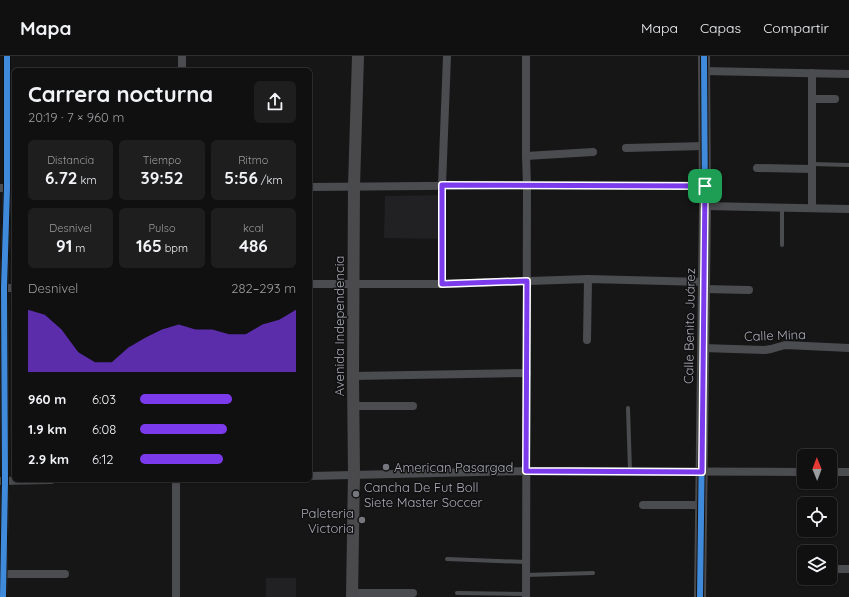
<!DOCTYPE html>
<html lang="es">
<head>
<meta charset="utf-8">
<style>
	body { margin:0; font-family:Quicksand,sans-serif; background:#1e1e1f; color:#f1f3f6; height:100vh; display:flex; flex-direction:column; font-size:15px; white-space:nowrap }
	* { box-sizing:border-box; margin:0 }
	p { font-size:13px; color:#9c9d9f }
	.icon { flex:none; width:22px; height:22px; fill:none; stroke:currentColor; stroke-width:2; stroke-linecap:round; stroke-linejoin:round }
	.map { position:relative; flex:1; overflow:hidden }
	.side { position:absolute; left:12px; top:12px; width:300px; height:414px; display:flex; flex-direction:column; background:#101011; border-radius:6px; box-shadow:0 1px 3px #0004,0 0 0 1px #303031 }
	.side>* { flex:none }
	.needle { width:26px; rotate:359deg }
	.controls { position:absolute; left:797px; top:393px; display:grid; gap:8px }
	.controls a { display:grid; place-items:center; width:40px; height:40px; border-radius:6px; background:#101011; box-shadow:0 1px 3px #0004,0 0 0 1px #303031; font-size:20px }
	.pin { position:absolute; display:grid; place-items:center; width:34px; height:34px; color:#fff; margin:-17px; border-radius:8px; box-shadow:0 2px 6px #0006 }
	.round { display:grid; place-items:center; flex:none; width:42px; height:42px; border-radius:6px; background:#1e1e1f }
	.head { display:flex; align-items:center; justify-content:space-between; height:68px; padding:0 16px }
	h1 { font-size:22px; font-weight:700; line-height:30px }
	.metrics { display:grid; grid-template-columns:repeat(3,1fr); gap:6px; height:68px; padding:4px 16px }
	.metrics div { display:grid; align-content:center; border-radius:6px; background:#1e1e1f; text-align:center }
	.metrics b { font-size:17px; font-weight:700 }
	.metrics small { font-size:11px; font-weight:400 }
	.metrics p { font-size:11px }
	.chart { height:112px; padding:8px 16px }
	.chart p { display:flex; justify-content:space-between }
	.chart svg { width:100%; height:72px; margin-top:4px; fill:#7c3aed; opacity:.7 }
	ul { padding:0 16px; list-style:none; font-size:13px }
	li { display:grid; grid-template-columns:64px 48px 1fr; align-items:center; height:30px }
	li i { height:10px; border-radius:5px; background:#7c3aed }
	header { display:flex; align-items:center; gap:24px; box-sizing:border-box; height:56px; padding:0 20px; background:#101011; border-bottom:1px solid #303031 }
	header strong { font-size:19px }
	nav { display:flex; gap:22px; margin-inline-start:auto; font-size:14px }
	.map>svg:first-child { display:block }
	.built { fill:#212022 }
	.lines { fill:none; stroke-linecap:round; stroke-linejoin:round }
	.lane { stroke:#4b4c4f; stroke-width:4 }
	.street { stroke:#4b4c4f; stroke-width:8 }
	.secondary { stroke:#4a4a4d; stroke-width:12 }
	.cycleway-casing { stroke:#111112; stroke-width:8 }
	.cycleway { stroke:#408adc; stroke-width:6 }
	.route-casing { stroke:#fff; stroke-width:8 }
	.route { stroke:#7c3aed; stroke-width:5 }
	.poi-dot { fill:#76767e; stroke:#111112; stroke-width:1.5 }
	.labels { text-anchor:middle; stroke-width:3; stroke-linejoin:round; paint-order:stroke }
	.street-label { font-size:13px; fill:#a9aab6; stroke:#111112 }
	.poi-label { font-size:13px; fill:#a9aab6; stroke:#111112; text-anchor:start }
</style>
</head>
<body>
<header>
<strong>Mapa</strong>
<nav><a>Mapa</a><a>Capas</a><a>Compartir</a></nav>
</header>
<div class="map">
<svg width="849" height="541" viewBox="0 0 849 541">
	<rect width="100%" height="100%" fill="#161617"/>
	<!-- built -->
	<g class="built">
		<polygon points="441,139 441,183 384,182 385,140"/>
		<rect x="266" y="522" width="30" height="19"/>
	</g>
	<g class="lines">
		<!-- lane -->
		<g class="lane">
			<polyline points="812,108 849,109"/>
			<polyline points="782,152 782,189"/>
			<polyline points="628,352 630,415"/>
			<polyline points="447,503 526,506"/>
			<polyline points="526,519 593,517"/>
			<polyline points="457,537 526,538"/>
		</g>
		<!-- street -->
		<g class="street">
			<polyline points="182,0 182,14"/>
			<polyline points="526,0 526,100 527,129 526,541"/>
			<polyline points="704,15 849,18"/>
			<polyline points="812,17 812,152"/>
			<polyline points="812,43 835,43"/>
			<polyline points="626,92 704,90"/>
			<polyline points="526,100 593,96"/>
			<polyline points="757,112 812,113"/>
			<polyline points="310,131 527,129 705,130"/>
			<polyline points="0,132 14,132"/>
			<polyline points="705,150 849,153"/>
			<polyline points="310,228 442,228 588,223 704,226"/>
			<polyline points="442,228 442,129 447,0"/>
			<polyline points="0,232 14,232"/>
			<polyline points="704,233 749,234"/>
			<polyline points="587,284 588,223"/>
			<polyline points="703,292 765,294 771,293 785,289 849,292"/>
			<polyline points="353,320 527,317"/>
			<polyline points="353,350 413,350"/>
			<polyline points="830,416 849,416"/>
			<polyline points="310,420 526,415 804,416"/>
			<polyline points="176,424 176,541"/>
			<polyline points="0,425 51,424"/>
			<polyline points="643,449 702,449"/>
			<polyline points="830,513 849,513"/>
			<polyline points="3,518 65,518"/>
			<polyline points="352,537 413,537"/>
			<polyline points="3,541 5,425 4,232 7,132 7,0"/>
		</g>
		<!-- secondary -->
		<g class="secondary">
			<polyline points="352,541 354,418 353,320 354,130 358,0"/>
			<polyline points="700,541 705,150 704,0"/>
		</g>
		<!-- cycleway casing -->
		<g class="cycleway-casing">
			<g id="cycleway">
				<polyline points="3,541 5,425 4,232 7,132 7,0"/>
				<polyline points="700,541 705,150 704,0"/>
			</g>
		</g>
		<!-- cycleway -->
		<use href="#cycleway" class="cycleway"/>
	</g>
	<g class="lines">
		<!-- route casing -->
		<g class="route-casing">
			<polygon id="route" points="442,129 705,130 702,416 526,415 527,225 442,228"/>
		</g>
		<!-- route -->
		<use href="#route" class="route"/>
	</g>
	<!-- markers -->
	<g class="poi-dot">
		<circle cx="386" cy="411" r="4"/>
		<circle cx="356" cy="438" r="4"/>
		<circle cx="362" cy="464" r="4"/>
	</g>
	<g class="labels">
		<!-- street labels -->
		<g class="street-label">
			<text transform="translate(339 270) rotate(-90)" y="5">Avenida Independencia</text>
			<text transform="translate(689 270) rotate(-89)" y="5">Calle Benito Juárez</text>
			<text transform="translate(775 279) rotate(-2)" y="5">Calle Mina</text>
		</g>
		<!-- poi labels -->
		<g class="poi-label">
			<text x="394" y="416">American Pasargad</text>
			<text x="364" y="436">Cancha De Fut Boll<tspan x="364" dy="15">Siete Master Soccer</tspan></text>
			<text x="354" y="462" text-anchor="end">Paleteria<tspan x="354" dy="15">Victoria</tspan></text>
		</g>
	</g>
</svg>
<div class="controls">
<a><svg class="needle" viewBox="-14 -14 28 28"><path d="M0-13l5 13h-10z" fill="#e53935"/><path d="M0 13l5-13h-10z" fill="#9c9d9f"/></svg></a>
<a><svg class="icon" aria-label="locate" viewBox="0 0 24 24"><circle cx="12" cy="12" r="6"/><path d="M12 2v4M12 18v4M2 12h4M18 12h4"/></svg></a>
<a><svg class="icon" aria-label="layers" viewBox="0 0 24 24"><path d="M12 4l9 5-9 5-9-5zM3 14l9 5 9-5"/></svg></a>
</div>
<div class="pin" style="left:705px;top:130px;background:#1e9e55"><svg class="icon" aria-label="arrive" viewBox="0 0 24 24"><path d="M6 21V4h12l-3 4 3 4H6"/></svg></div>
<section class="side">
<div class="head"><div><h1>Carrera nocturna</h1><p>20:19 · 7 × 960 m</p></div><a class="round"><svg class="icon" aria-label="share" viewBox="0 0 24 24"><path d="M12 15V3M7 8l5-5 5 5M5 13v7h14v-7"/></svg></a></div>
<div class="metrics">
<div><p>Distancia</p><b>6.72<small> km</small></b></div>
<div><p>Tiempo</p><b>39:52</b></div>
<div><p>Ritmo</p><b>5:56<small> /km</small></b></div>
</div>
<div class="metrics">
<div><p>Desnivel</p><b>91<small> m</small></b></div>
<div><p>Pulso</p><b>165<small> bpm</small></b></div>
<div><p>kcal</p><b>486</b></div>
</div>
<div class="chart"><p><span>Desnivel</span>282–293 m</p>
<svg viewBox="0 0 160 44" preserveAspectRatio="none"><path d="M0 44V6L10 9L20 18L30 32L40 38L50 38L60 29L70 23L80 18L90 15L100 18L110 18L120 21L130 21L140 15L150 12L160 6V44z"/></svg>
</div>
<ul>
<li><b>960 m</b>6:03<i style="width:59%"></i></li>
<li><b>1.9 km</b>6:08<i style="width:56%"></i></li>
<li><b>2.9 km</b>6:12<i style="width:53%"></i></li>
</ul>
</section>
</div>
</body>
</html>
